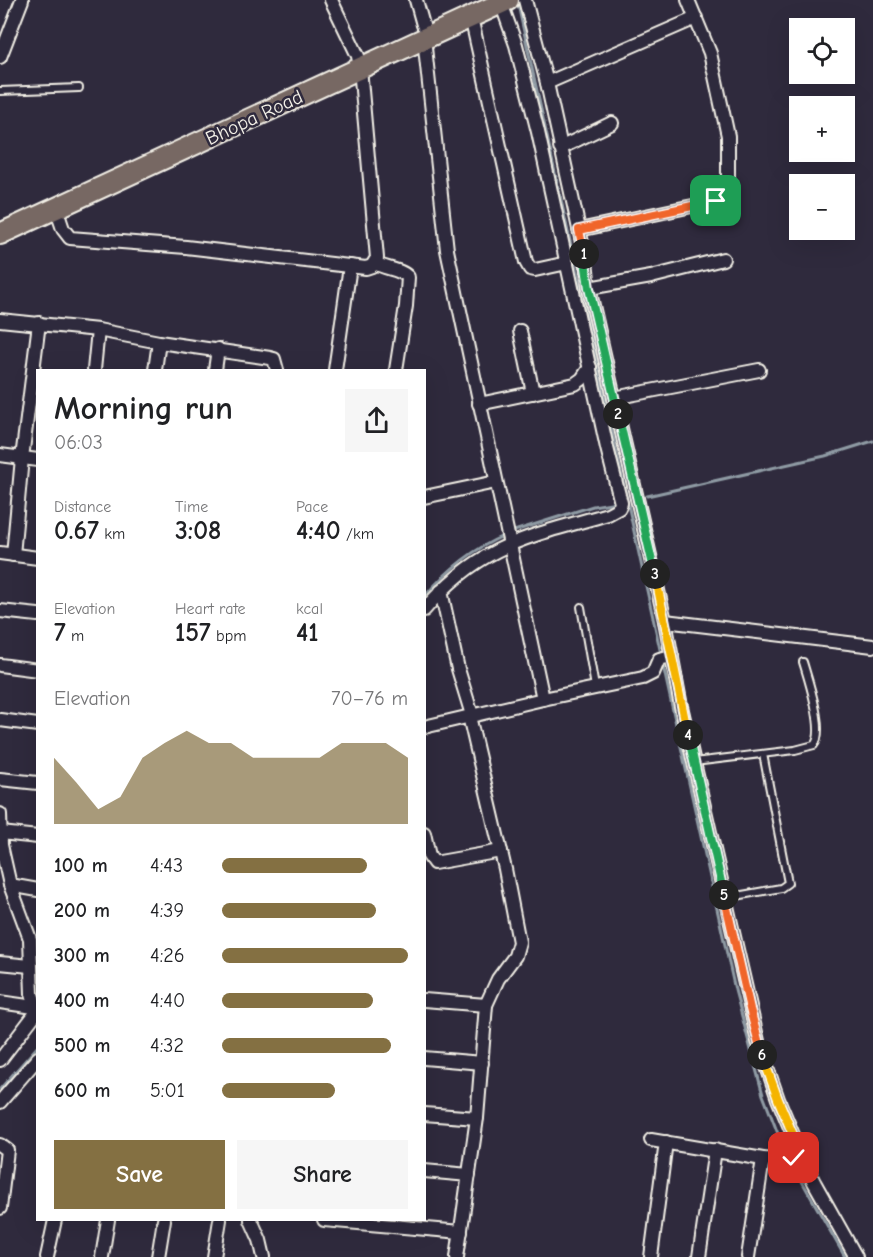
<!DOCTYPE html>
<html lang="en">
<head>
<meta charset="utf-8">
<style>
	body { margin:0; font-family:"Comic Neue",sans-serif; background:#f6f6f6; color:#202124; height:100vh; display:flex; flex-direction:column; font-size:22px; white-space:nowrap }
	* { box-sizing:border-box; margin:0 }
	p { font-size:20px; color:#757577 }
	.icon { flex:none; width:33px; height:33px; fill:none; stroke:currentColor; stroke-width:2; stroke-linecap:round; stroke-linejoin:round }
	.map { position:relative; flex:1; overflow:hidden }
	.sheet { position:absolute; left:36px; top:369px; width:390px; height:852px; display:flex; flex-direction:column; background:#fff; border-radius:0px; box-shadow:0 6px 24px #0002 }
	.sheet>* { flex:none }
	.controls { position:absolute; left:789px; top:18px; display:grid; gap:12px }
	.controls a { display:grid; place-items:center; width:66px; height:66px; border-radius:0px; background:#fff; box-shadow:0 6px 24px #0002; font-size:30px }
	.pin { position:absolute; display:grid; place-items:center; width:51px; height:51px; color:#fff; margin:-26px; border-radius:12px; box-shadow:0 3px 9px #0006 }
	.km { position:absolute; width:30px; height:30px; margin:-15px; border-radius:50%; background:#222; color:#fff; font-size:16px; line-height:30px; text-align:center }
	.round { display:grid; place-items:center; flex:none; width:63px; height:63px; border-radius:0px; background:#f6f6f6 }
	.summary { display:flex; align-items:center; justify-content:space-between; height:102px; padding:0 18px }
	h1 { font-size:33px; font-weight:600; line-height:45px }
	.stats { display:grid; grid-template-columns:repeat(3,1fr); gap:9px; height:102px; padding:6px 18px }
	.stats div { display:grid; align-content:center }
	.stats b { font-size:26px; font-weight:600 }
	.stats small { font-size:16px; font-weight:400 }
	.stats p { font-size:16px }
	.chart { height:168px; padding:12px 18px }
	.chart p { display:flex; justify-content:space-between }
	.chart svg { width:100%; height:108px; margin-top:6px; fill:#847042; opacity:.7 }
	.primary-button { display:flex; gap:12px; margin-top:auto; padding:12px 18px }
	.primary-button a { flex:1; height:69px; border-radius:0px; background:#847042; color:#fff; font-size:24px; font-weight:600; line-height:69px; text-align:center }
	.primary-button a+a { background:#f6f6f6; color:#202124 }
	ul { padding:0 18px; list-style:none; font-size:20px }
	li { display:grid; grid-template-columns:96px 72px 1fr; align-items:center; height:45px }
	li i { height:15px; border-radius:8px; background:#847042 }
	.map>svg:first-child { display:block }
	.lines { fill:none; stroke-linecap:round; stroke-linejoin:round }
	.stream { stroke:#8f9ba4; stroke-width:3 }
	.service-casing { stroke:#f4f1e8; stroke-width:10 }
	.minor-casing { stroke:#f4f1e8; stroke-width:16 }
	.primary-casing { stroke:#f4f1e8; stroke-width:24 }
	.service { stroke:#2f2a3d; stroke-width:6 }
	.minor { stroke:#2f2a3d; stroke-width:12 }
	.primary { stroke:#776864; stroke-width:20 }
	.split-1-casing { stroke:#fff; stroke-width:12 }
	.split-2-casing { stroke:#fff; stroke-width:12 }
	.split-3-casing { stroke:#fff; stroke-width:12 }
	.split-4-casing { stroke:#fff; stroke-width:12 }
	.split-5-casing { stroke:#fff; stroke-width:12 }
	.split-6-casing { stroke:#fff; stroke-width:12 }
	.split-7-casing { stroke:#fff; stroke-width:12 }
	.split-1 { stroke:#f0652b; stroke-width:8 }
	.split-2 { stroke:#22a559; stroke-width:8 }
	.split-3 { stroke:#22a559; stroke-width:8 }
	.split-4 { stroke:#f5b400; stroke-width:8 }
	.split-5 { stroke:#22a559; stroke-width:8 }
	.split-6 { stroke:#f0652b; stroke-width:8 }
	.split-7 { stroke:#f5b400; stroke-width:8 }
	.labels { text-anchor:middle; stroke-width:5; stroke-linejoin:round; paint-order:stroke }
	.street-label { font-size:20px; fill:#f4f1e8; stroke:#2f2a3d }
</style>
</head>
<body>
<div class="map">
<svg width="873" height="1257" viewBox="0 0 873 1257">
	<rect width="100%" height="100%" fill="#2f2a3d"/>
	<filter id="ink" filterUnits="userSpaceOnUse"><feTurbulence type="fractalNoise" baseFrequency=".0167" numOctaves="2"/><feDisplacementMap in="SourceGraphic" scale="12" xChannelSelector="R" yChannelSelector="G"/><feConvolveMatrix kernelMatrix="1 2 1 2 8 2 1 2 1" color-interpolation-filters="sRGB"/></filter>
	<g filter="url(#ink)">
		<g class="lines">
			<!-- stream -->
			<g class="stream">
				<polyline points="517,0 661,654"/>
				<polyline points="647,496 825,456 873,441"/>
				<polyline points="511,532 593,506 617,502"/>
				<path d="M 424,597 C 447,570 473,549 505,535"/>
				<polyline points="662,661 735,990 763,1095 787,1157"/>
				<polyline points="0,1089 38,1046"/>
				<polyline points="791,1162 845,1257"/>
			</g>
			<!-- service casing -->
			<g class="service-casing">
				<g id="service">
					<polyline points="0,91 79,88"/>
					<polyline points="581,607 595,687"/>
					<path d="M 694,762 L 795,750 L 814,745 C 826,732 808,679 803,662"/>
					<polyline points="725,898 781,888 788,883 763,754"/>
				</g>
			</g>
			<!-- minor casing -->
			<g class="minor-casing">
				<g id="minor">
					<polyline points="416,0 423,25"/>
					<polyline points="525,0 547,83 586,261 589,288 665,621 681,706 758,1041 778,1099 802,1156 814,1182 856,1257"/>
					<polyline points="471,17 526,262 530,269 535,270 567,263"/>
					<polyline points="424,38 447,250 543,699"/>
					<polyline points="0,57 22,0"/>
					<polyline points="547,83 696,18"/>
					<polyline points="560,148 612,123"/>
					<polyline points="56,208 63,229 70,238 186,247 366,268 372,266 377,258 360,68 358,56 331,0"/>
					<polyline points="579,230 716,201 725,196 728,187 728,136 710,53 688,0"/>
					<path d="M 375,263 C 385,269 401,269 408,277 L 406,306 L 396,370"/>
					<polyline points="589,288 651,277 723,259"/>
					<polyline points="0,320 98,330 159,342 270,358 274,359 277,370"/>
					<polyline points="520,331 533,393"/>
					<polyline points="94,370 98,330"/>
					<polyline points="155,370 159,342"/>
					<polyline points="215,370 218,349"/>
					<polyline points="335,370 350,266"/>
					<polyline points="614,398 759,370"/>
					<polyline points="479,404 575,384 582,379 590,367"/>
					<polyline points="0,455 38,460"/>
					<polyline points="424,497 496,482"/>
					<polyline points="0,553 38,558"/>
					<polyline points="13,555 22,458 39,323"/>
					<polyline points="441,591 458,669 472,715"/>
					<path d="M 424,610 C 481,543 529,537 608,514 L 619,508 L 621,503 L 607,448 L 538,132 L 516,45 L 500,0"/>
					<polyline points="0,611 38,615"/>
					<polyline points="665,621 873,646"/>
					<polyline points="0,665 38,670"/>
					<polyline points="0,720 38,725"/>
					<polyline points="424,727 543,699 643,678 653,673 659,659 672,656"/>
					<polyline points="0,779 38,783"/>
					<polyline points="0,814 1,845 10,885 30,939 32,994 38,1014"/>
					<polyline points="1,833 38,837"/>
					<polyline points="424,833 429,856 434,863 501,851"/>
					<polyline points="10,885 38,890"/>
					<polyline points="0,963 30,966"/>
					<polyline points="424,1000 486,1005"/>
					<polyline points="0,1002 34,1007"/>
					<polyline points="424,1058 482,1063"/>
					<polyline points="0,1060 36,1013"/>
					<polyline points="0,1102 38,1058"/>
					<polyline points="424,1114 477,1118"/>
					<polyline points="651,1140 763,1159 783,1160 802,1156"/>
					<polyline points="0,1145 7,1150 0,1208"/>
					<polyline points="424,1171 469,1175"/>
					<polyline points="251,1220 260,1240 264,1257"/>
					<polyline points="324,1220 461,1232"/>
					<polyline points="47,1257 55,1220"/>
					<polyline points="102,1257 108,1220"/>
					<polyline points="158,1257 164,1220"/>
					<polyline points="214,1257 220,1220"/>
					<polyline points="457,1257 477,1118 486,1005 498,979 515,956 519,942 505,869 469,716"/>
					<polyline points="651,1257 666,1142"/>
					<polyline points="699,1257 715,1150"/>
					<polyline points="748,1257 763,1159"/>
				</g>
			</g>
			<!-- primary casing -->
			<g class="primary-casing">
				<polyline id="primary" points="0,234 508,0"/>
			</g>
			<!-- service -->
			<use href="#service" class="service"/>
			<!-- minor -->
			<use href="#minor" class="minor"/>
			<!-- primary -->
			<use href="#primary" class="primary"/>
		</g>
	</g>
	<g class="lines" filter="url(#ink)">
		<!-- split-1 casing -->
		<g class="split-1-casing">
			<polyline id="split-1" points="584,254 579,230 716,201"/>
		</g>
		<!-- split-2 casing -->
		<g class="split-2-casing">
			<polyline id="split-2" points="584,254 589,288 618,414"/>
		</g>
		<!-- split-3 casing -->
		<g class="split-3-casing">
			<polyline id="split-3" points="618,414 655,574"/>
		</g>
		<!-- split-4 casing -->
		<g class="split-4-casing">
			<polyline id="split-4" points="655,574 688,735"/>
		</g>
		<!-- split-5 casing -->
		<g class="split-5-casing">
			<polyline id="split-5" points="688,735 724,895"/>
		</g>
		<!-- split-6 casing -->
		<g class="split-6-casing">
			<polyline id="split-6" points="724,895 750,1009 762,1055"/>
		</g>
		<!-- split-7 casing -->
		<g class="split-7-casing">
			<polyline id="split-7" points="762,1055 778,1099 802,1156 794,1158"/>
		</g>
		<!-- split-1 -->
		<use href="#split-1" class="split-1"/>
		<!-- split-2 -->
		<use href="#split-2" class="split-2"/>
		<!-- split-3 -->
		<use href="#split-3" class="split-3"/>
		<!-- split-4 -->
		<use href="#split-4" class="split-4"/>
		<!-- split-5 -->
		<use href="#split-5" class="split-5"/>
		<!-- split-6 -->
		<use href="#split-6" class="split-6"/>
		<!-- split-7 -->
		<use href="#split-7" class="split-7"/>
	</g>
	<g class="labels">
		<!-- street labels -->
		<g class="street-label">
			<text transform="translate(254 117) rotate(-25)" y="7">Bhopa Road</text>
		</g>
	</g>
</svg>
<div class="controls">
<a><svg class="icon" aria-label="locate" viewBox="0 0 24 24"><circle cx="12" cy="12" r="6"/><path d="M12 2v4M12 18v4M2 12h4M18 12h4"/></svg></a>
<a>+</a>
<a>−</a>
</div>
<div class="pin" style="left:716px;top:201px;background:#1e9e55"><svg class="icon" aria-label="arrive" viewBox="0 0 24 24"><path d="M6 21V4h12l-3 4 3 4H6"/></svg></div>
<div class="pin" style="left:794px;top:1158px;background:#d93025"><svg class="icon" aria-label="check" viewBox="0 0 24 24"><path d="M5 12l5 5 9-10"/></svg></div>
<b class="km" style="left:584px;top:254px">1</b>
<b class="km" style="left:618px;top:414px">2</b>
<b class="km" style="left:655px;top:574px">3</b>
<b class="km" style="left:688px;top:735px">4</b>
<b class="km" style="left:724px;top:895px">5</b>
<b class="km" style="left:762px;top:1055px">6</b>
<section class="sheet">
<div class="summary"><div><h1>Morning run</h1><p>06:03</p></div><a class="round"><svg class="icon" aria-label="share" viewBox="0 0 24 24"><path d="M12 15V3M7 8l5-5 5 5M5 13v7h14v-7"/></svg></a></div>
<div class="stats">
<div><p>Distance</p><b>0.67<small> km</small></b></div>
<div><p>Time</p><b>3:08</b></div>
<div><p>Pace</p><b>4:40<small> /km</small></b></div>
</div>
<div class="stats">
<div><p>Elevation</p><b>7<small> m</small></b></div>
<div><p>Heart rate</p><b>157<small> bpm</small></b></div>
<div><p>kcal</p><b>41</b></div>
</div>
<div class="chart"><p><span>Elevation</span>70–76 m</p>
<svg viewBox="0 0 160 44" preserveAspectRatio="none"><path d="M0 44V17L10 27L20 38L30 33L40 17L50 11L60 6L70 11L80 11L90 17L100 17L110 17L120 17L130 11L140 11L150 11L160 17V44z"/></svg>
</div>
<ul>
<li><b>100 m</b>4:43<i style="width:78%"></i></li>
<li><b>200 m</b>4:39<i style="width:83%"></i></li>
<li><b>300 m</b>4:26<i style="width:100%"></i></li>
<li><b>400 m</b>4:40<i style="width:81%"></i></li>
<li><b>500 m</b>4:32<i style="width:91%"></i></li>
<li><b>600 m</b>5:01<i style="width:61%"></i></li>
</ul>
<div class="primary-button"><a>Save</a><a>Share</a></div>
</section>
</div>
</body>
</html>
